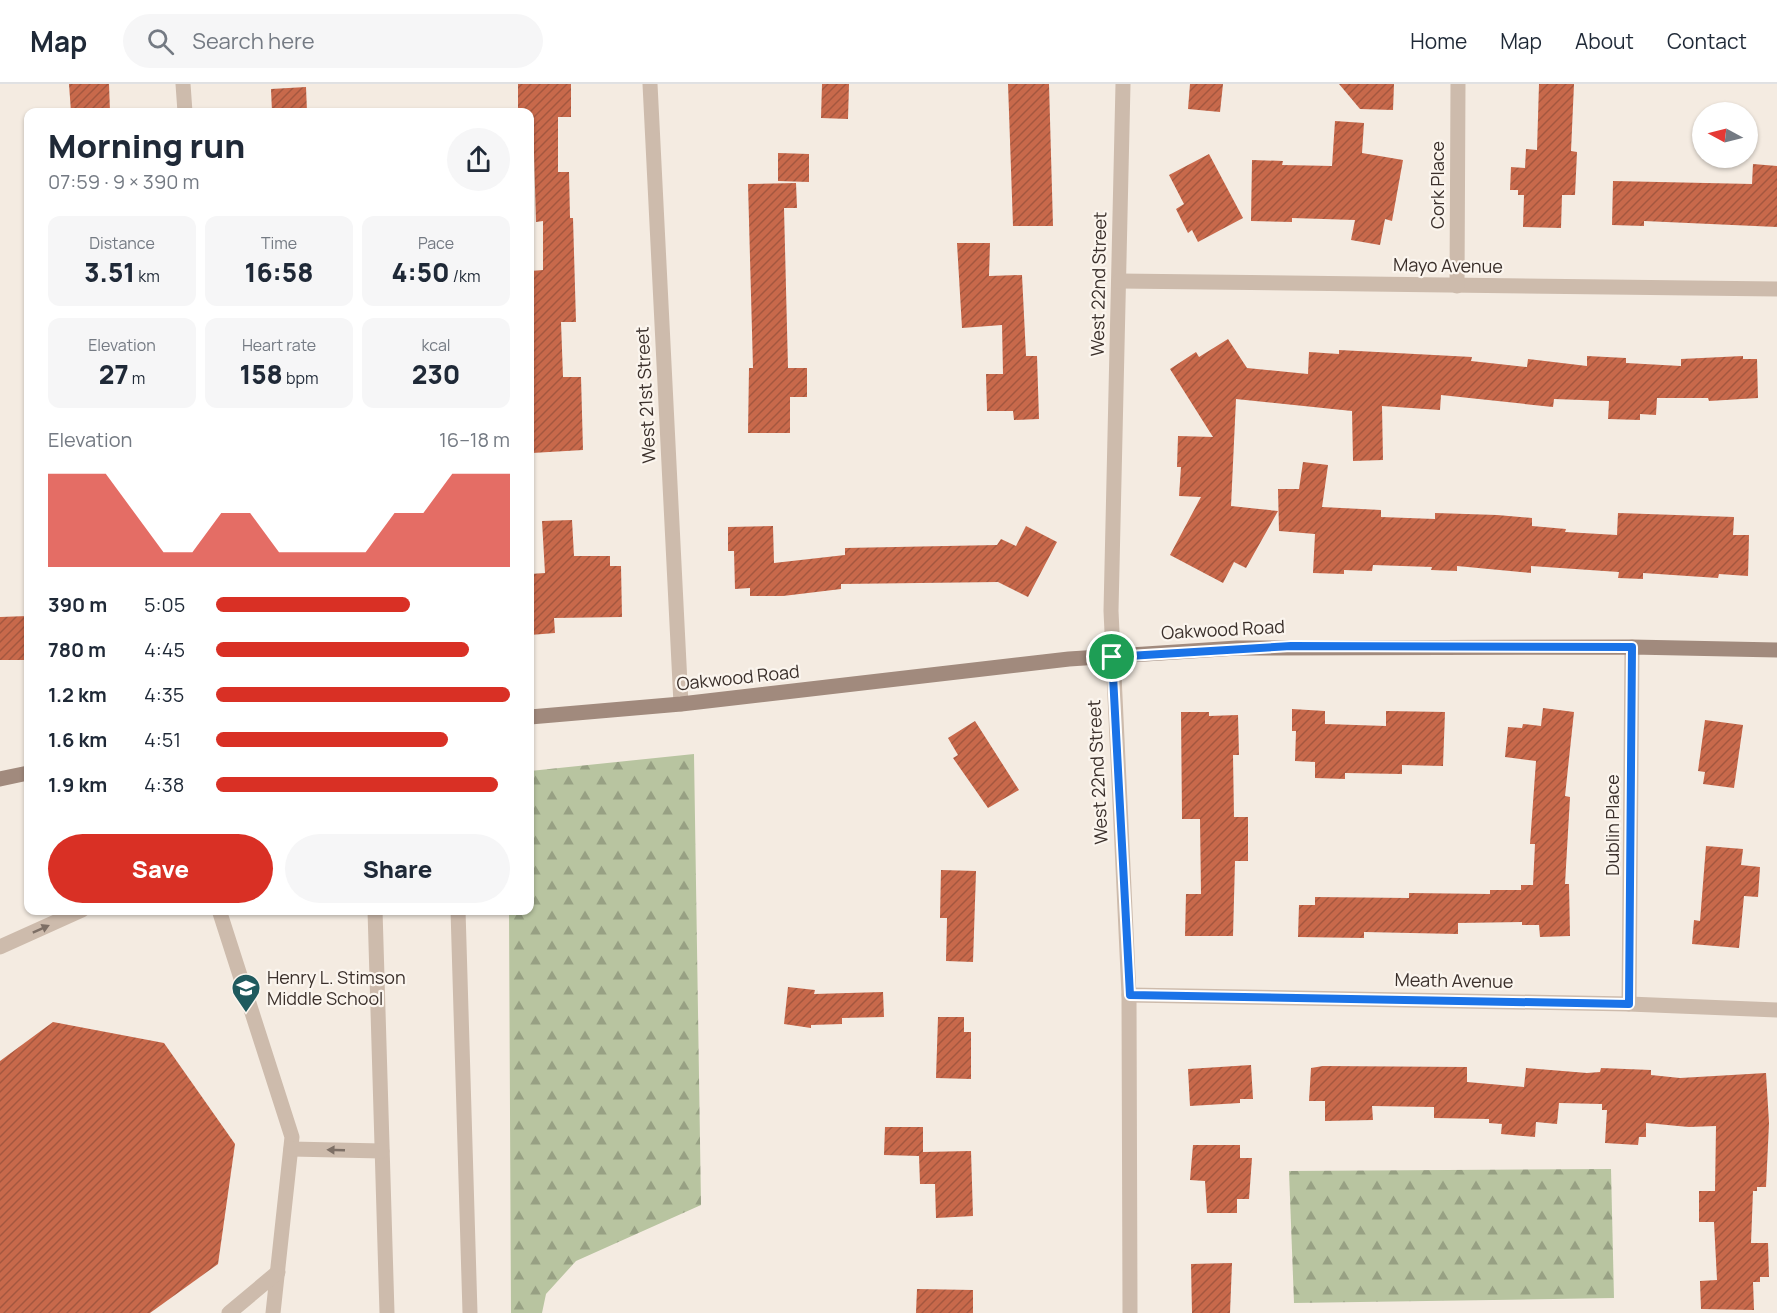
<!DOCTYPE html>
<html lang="en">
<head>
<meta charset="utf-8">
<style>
	body { margin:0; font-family:Manrope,sans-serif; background:#f6f6f7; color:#1f2937; height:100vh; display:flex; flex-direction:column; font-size:22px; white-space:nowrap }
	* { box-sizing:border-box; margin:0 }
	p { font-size:20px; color:#747a83 }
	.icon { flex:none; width:33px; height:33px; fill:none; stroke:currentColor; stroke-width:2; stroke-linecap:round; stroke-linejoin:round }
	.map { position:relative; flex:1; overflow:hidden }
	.side { position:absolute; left:24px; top:24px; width:510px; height:807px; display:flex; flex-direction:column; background:#fff; border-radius:12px; box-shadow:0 2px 4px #0004 }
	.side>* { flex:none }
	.needle { width:39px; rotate:277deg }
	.controls { position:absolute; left:1692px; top:18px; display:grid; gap:12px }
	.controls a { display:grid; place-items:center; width:66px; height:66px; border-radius:50%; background:#fff; box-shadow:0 2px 4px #0004; font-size:30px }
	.pin { position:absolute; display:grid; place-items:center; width:51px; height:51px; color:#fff; margin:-26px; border:3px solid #fff; border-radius:50%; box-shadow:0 2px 6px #0007 }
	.round { display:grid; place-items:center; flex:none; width:63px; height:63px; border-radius:32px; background:#f6f6f7 }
	.headline { display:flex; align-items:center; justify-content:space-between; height:102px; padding:0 24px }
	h1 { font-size:33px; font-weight:800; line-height:45px }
	.figures { display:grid; grid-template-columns:repeat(3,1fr); gap:9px; height:102px; padding:6px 24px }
	.figures div { display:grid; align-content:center; border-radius:12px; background:#f6f6f7; text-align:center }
	.figures b { font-size:26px; font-weight:800 }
	.figures small { font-size:16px; font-weight:400 }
	.figures p { font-size:16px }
	.chart { height:168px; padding:12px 24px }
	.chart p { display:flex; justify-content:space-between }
	.chart svg { width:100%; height:108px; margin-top:6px; fill:#d93025; opacity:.7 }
	.action { display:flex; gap:12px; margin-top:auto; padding:12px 24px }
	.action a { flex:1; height:69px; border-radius:36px; background:#d93025; color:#fff; font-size:24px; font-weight:800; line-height:69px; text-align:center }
	.action a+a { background:#f6f6f7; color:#1f2937 }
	ul { padding:0 24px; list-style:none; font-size:20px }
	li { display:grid; grid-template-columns:96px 72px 1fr; align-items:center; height:45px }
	li i { height:15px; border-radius:8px; background:#d93025 }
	header { display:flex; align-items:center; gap:36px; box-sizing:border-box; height:84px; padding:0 30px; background:#fff; border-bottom:2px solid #e0e1e3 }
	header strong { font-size:28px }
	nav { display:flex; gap:33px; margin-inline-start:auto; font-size:21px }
	.search { width:420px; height:54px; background:#f6f6f7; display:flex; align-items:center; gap:15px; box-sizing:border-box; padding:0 21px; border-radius:33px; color:#747a83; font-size:22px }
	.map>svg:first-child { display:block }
	.forest { fill:url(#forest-firs) }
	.building { fill:url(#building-hatch) }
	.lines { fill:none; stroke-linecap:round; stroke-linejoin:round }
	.lane { stroke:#cdbbac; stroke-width:15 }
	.street { stroke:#cdbbac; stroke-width:15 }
	.secondary { stroke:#a18a7d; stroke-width:15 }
	.oneway { fill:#7d6f65 }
	.route-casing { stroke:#fff; stroke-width:12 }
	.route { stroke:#1a73e8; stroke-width:8 }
	.labels { text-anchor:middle; stroke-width:4.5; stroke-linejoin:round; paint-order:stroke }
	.street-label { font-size:18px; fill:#3b302b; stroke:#fbf5ee }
	.poi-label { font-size:18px; fill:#3b302b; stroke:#fbf5ee; text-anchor:start }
</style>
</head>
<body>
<header>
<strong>Map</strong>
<div class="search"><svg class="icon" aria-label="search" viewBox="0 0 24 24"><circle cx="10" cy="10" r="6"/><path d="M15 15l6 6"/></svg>Search here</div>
<nav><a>Home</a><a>Map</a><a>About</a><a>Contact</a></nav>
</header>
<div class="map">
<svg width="1777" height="1229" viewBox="0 0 1777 1229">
	<defs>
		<pattern id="forest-firs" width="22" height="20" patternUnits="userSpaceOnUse" patternTransform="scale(1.5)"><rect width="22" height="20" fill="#b8c4a0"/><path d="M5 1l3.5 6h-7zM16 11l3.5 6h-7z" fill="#97a083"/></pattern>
		<pattern id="building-hatch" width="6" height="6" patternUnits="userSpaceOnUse" patternTransform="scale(1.5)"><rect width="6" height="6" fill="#c8694b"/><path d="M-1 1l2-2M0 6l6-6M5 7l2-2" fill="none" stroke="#a4573f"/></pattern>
	</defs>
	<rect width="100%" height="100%" fill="#f4ebe1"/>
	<!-- forest -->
	<g class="forest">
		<polygon points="694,670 701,1121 576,1177 546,1210 542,1229 511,1229 509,827 530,826 530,687"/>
		<polygon points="1611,1085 1614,1214 1294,1219 1289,1087"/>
	</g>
	<!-- building -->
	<g class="building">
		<polygon points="69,0 109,0 110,28 71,28"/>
		<polygon points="518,0 571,0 571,33 558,33 558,88 569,88 570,134 573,134 576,238 561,238 563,293 581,293 583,366 532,369 530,187 543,186 543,137 536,138 534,69 530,69 530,28 518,28"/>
		<polygon points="822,0 849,0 848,35 821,34"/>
		<polygon points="1008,0 1049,0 1053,142 1013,142"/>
		<polygon points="1190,0 1223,0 1220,28 1188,25"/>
		<polygon points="1339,0 1394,0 1393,26 1360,25"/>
		<polygon points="1539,0 1574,0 1571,67 1577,68 1575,111 1562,111 1561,144 1523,143 1524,111 1518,111 1518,106 1510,106 1511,83 1525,84 1526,65 1537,66"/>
		<polygon points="306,3 307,28 272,28 271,5"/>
		<polygon points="1335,37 1364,39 1362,69 1403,76 1392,137 1385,135 1380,161 1351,156 1355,136 1292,134 1292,138 1251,137 1252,76 1283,77 1282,81 1332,82"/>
		<polygon points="778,69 809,70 809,98 778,97"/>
		<polygon points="1209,70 1243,134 1198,158 1192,146 1188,149 1176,125 1184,120 1169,91"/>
		<polygon points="1753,80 1777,82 1777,143 1644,137 1644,142 1612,141 1613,97 1752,100"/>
		<polygon points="796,99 797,124 784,124 788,284 807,284 807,313 790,313 790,349 748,349 749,284 753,284 748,100"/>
		<polygon points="957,159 990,159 989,192 1022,191 1026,272 1037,272 1039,335 1014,336 1013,327 987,327 986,290 1003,290 1002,241 962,244"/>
		<polygon points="1228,255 1247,284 1308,290 1309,268 1339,270 1339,266 1472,273 1471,277 1527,283 1528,275 1587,282 1587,272 1626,274 1626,279 1681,282 1681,275 1743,272 1743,275 1757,275 1758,314 1709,317 1708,314 1657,314 1656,331 1640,330 1640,336 1608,335 1609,317 1554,315 1553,323 1441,311 1440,326 1382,322 1383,376 1353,377 1352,327 1236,315 1231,422 1278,427 1246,484 1234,478 1223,499 1170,471 1201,413 1179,412 1181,383 1177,383 1178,352 1213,353 1170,285 1196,268 1199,273"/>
		<polygon points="1303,378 1328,381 1322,423 1381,426 1381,433 1435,435 1435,429 1497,431 1532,434 1532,442 1566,445 1565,448 1617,451 1618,429 1734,433 1733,451 1749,451 1748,492 1719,490 1718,494 1643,489 1643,495 1618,494 1619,488 1531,482 1531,489 1457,482 1457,487 1431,486 1432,483 1373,481 1372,487 1344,486 1344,490 1313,489 1315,450 1279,447 1278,405 1299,405"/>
		<polygon points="572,436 574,472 610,472 610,482 621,482 622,533 554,534 555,549 530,551 530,490 545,489 542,437"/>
		<polygon points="773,442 774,479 845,471 845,464 997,461 1001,455 1016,462 1026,442 1057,458 1028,513 998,498 841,500 841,505 783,512 750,512 750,504 735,505 734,467 728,467 728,443"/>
		<polygon points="28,532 28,576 0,576 0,533"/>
		<polygon points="1543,624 1574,628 1565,712 1570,713 1565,800 1569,800 1570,852 1540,853 1539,841 1522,841 1522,838 1458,839 1458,850 1364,848 1364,854 1298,853 1299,821 1315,821 1315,813 1409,814 1409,809 1490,810 1490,806 1521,806 1521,801 1533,801 1535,760 1530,760 1536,677 1505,673 1508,643 1522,644 1523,640 1541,642"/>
		<polygon points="1292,625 1325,627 1325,640 1386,642 1386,627 1445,628 1443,682 1402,681 1402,690 1345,689 1345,695 1315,694 1315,678 1295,677 1296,647 1292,647"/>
		<polygon points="1181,628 1209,628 1209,632 1238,631 1239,671 1233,671 1234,733 1248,733 1248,777 1235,777 1233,852 1185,852 1186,810 1201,810 1200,735 1182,735"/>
		<polygon points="1705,636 1743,641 1734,704 1703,700 1705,688 1698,687"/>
		<polygon points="975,637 1019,706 988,724 953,674 958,671 948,654"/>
		<polygon points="1706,762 1743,765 1741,781 1760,783 1758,813 1744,812 1739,864 1692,860 1694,836 1700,837"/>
		<polygon points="941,786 976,787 973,878 946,877 947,834 940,834"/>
		<polygon points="788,903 815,906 814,910 883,908 884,933 842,934 842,940 811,941 811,944 784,940"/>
		<polygon points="938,933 964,933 964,948 971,948 971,995 936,994"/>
		<polygon points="53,938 164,959 235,1060 218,1180 150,1229 0,1229 0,977"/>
		<polygon points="1251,981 1253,1015 1240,1015 1240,1019 1190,1022 1188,985"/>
		<polygon points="1323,982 1467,983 1467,998 1524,1003 1526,984 1587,989 1600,988 1601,984 1651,986 1651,991 1680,994 1766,989 1769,1039 1766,1103 1757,1103 1757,1107 1753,1107 1751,1159 1768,1159 1769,1193 1760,1193 1760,1198 1753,1198 1754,1226 1701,1225 1700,1197 1717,1196 1714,1138 1699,1138 1699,1107 1715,1107 1716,1042 1689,1043 1646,1039 1646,1053 1639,1053 1638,1061 1605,1059 1607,1026 1602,1026 1602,1020 1559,1019 1557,1040 1536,1038 1535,1053 1501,1050 1502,1040 1489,1039 1489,1035 1434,1034 1434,1023 1372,1022 1373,1036 1325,1037 1325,1017 1309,1017 1311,984"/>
		<polygon points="885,1043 923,1043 923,1068 971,1067 973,1132 936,1134 935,1100 920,1100 919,1072 884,1071"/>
		<polygon points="1193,1061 1240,1061 1240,1074 1252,1074 1249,1115 1237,1115 1237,1129 1207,1129 1205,1097 1190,1096"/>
		<polygon points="1232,1179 1230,1229 1192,1229 1191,1180"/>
		<polygon points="917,1205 973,1206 973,1229 916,1229"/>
	</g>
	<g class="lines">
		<!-- lane -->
		<g class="lane">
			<polyline points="219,826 292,1053 273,1229"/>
			<polyline points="375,826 387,1229"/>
			<polyline points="458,826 470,1229"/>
			<polyline points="0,863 82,826"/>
			<polyline points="291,1065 382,1067"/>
			<polyline points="229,1229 278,1188"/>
		</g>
		<!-- street -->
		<g class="street">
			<polyline points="183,0 185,28"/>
			<polyline points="650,0 681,620"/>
			<polyline points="1123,0 1111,527 1129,911 1130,1229"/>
			<polyline points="1119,197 1777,205"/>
			<polyline points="1457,202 1458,0"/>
			<polyline points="1129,911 1629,920 1777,926"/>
			<polyline points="1629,920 1632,563"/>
		</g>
		<!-- secondary -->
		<g class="secondary">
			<polyline points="530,633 681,620 1069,575 1237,564 1632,563 1777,566"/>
			<polyline points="0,695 28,689"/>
		</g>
	</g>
	<!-- one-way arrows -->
	<defs><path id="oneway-solid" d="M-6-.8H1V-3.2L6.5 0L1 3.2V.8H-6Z" transform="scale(1.5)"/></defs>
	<g class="oneway">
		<use href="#oneway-solid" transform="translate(41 845) rotate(-24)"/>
		<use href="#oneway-solid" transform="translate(336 1066) rotate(-178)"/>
	</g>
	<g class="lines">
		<!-- route casing -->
		<g class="route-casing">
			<polygon id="route" points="1291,562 1632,563 1629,920 1130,911 1112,573"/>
		</g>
		<!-- route -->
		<use href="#route" class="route"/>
	</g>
	<!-- icons -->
	<defs>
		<g id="school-pin" transform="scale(1.5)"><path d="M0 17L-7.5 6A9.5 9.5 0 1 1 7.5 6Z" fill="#1f5a5e" stroke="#fbf5ee"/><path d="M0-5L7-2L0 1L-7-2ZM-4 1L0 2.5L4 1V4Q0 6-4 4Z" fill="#fff"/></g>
	</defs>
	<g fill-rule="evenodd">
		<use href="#school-pin" x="246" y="904"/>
	</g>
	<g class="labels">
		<!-- street labels -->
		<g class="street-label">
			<text transform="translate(1438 101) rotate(-90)" y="6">Cork Place</text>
			<text transform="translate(1448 182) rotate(1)" y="6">Mayo Avenue</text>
			<text transform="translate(1099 200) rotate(-89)" y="6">West 22nd Street</text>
			<text transform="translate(646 311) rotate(-93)" y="6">West 21st Street</text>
			<text transform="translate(1223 546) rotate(-3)" y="6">Oakwood Road</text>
			<text transform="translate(738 594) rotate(-6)" y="6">Oakwood Road</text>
			<text transform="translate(1098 688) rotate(-93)" y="6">West 22nd Street</text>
			<text transform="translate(1613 741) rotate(-90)" y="6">Dublin Place</text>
			<text transform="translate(1454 897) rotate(1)" y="6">Meath Avenue</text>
		</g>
		<!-- poi labels -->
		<g class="poi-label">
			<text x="267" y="900">Henry L. Stimson<tspan x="267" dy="21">Middle School</tspan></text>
		</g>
	</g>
</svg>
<div class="controls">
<a><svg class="needle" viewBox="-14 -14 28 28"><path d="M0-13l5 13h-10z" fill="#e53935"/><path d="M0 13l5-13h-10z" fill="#747a83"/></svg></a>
</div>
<div class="pin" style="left:1112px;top:573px;background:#1e9e55"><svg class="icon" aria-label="arrive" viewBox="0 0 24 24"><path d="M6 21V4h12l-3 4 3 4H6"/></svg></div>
<section class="side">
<div class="headline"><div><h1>Morning run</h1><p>07:59 · 9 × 390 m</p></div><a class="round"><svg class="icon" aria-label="share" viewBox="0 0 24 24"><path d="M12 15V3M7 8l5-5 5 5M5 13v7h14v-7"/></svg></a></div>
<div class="figures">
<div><p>Distance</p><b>3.51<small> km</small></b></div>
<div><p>Time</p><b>16:58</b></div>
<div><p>Pace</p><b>4:50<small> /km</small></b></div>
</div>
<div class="figures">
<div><p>Elevation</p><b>27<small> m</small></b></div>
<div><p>Heart rate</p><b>158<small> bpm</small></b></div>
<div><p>kcal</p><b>230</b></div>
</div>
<div class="chart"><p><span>Elevation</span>16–18 m</p>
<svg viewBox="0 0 160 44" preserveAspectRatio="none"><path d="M0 44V6L10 6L20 6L30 22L40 38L50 38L60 22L70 22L80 38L90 38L100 38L110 38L120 22L130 22L140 6L150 6L160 6V44z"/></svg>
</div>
<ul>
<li><b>390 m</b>5:05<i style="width:66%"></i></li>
<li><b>780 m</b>4:45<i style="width:86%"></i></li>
<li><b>1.2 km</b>4:35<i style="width:100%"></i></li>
<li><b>1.6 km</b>4:51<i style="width:79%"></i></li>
<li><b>1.9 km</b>4:38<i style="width:96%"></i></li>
</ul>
<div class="action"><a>Save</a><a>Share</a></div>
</section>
</div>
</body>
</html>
